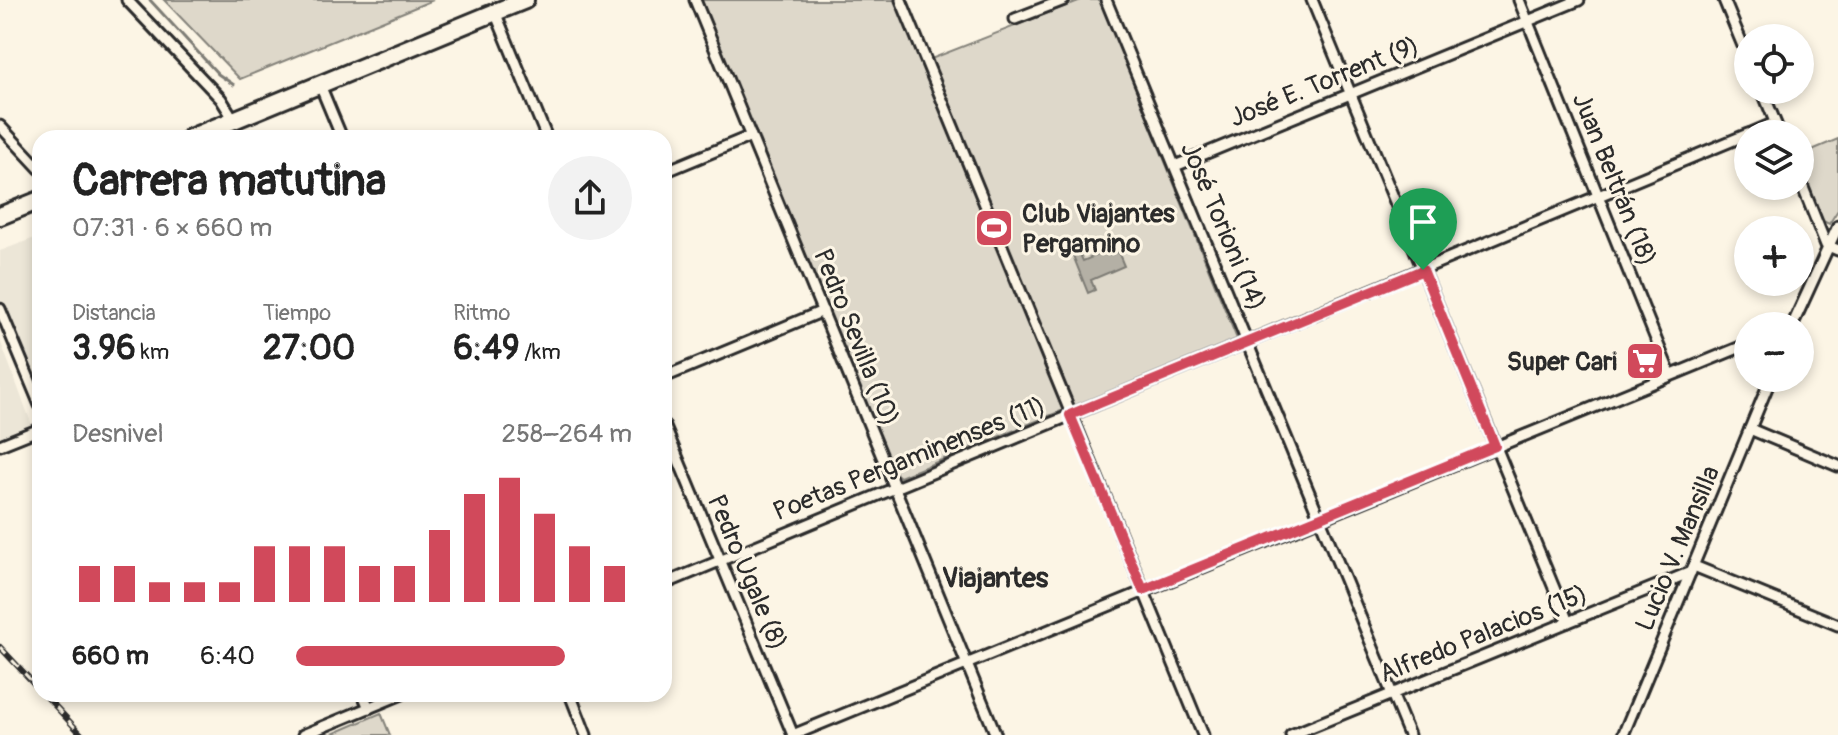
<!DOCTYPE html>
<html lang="es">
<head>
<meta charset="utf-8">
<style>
	body { margin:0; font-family:Pangolin,sans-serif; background:#f2f2f2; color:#222; height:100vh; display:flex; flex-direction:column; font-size:30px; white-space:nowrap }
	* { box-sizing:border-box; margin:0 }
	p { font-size:26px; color:#767676 }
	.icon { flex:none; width:44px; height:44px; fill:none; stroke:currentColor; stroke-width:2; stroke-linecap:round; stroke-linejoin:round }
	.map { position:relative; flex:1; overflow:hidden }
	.drawer { position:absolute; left:32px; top:130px; width:640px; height:572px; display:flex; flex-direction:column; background:#fff; border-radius:24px; box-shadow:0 4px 12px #0003 }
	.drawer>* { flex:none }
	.tools { position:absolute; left:1734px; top:24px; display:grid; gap:16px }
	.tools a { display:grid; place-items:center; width:80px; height:80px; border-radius:50%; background:#fff; box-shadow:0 4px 12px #0003; font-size:40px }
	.pin { position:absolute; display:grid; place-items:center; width:68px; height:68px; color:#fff; margin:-82px -34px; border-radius:50% 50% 50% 0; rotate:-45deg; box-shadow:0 0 8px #0007 }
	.pin .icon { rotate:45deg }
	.round { display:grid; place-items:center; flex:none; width:84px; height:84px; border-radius:42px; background:#f2f2f2 }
	.summary { display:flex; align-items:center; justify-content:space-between; height:136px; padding:0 40px }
	h1 { font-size:44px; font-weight:800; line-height:60px }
	.figures { display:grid; grid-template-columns:repeat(3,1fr); gap:12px; height:136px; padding:8px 40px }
	.figures div { display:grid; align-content:center }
	.figures b { font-size:34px; font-weight:800 }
	.figures small { font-size:22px; font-weight:400 }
	.figures p { font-size:22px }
	.chart { height:224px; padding:16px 40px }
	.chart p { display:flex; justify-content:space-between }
	.chart svg { width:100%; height:144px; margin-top:8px; stroke:#d1495b; stroke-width:6 }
	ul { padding:0 40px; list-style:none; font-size:26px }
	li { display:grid; grid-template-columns:128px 96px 1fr; align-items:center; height:60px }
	li i { height:20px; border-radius:10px; background:#d1495b }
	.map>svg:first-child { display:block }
	.built { fill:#ece6d7 }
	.green { fill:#ded8ca; stroke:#84827a; stroke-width:2 }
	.water { fill:#b4b0a5; stroke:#7d7b74; stroke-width:2 }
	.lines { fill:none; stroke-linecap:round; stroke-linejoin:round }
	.stream { stroke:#7d7b74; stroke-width:3 }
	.street-casing { stroke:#2b2b2b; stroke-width:15 }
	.highway-casing { stroke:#2b2b2b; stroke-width:22 }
	.street { stroke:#fcf5e5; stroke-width:9 }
	.highway { stroke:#fcf5e5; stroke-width:16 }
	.rail-casing { stroke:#2b2b2b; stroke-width:6 }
	.rail { stroke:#fcf5e5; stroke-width:3; stroke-dasharray:9; stroke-linecap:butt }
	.route-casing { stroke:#fff; stroke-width:16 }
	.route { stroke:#d1495b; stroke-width:10 }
	.labels { text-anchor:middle; stroke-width:6; stroke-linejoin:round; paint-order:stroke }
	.street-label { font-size:26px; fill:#2b2b2b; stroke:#fcf5e5 }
	.poi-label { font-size:26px; font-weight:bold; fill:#2b2b2b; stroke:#fcf5e5; text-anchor:start }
	.neighbourhood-label { font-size:28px; font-weight:bold; fill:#2b2b2b; stroke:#fcf5e5 }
</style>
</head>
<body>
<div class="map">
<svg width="1838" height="735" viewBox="0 0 1838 735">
	<rect width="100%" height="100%" fill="#fcf5e5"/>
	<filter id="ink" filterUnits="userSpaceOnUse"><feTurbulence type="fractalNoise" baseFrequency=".0125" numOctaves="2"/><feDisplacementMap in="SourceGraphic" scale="16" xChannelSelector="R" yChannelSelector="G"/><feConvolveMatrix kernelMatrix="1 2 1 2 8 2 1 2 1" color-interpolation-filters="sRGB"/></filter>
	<g filter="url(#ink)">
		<!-- built -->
		<g class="built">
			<polygon points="40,236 40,400 0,301 0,251"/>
			<polygon points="0,340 32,425 0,437"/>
		</g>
		<!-- green -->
		<g class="green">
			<polygon points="164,0 433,0 240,79"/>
			<polygon points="700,0 895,0 921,63 1081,0 1100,0 1137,91 1145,100 1149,122 1237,339 900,477 894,472"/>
			<polygon points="1838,139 1838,210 1829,224 1823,221 1800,168 1800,155"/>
			<polygon points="381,713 390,735 330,735"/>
		</g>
		<!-- water -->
		<polygon class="water" points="1116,247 1124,266 1091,280 1095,290 1088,293 1072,253 1078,250 1083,261"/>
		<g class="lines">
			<!-- stream -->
			<polyline class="stream" points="150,0 218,74 234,85"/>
			<!-- street casing -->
			<g class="street-casing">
				<g id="street">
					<polyline points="127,0 221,99 234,120"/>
					<polyline points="695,0 996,735"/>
					<polyline points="901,0 1203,735"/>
					<polyline points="1106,0 1409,735"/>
					<polyline points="1312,0 1568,622"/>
					<polyline points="1519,0 1670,374"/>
					<polyline points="1724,0 1748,58"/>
					<polyline points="495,12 547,138"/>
					<polyline points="1015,19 1064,0"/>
					<polyline points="320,85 342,138"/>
					<polyline points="1762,90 1780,134"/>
					<polyline points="0,126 40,169"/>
					<polyline points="1749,134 1775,123"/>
					<polyline points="1175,166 1579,0"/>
					<polyline points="664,172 751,136"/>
					<polyline points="1800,180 1826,245 1838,250"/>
					<polyline points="0,309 40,405"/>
					<polyline points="1792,326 1838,226"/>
					<polyline points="664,377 823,311"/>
					<polyline points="664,425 793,735"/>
					<polyline points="1750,429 1838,466"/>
					<polyline points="0,445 40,429"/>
					<polyline points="1694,566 1838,625"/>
					<polyline points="664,584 1748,134"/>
					<polyline points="363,694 369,708"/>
					<polyline points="570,694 586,735"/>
					<polyline points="303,735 402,694"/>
					<polyline points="793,735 1748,344"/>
					<polyline points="1291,735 1691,572"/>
					<polyline points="1623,735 1771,378"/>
				</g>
			</g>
			<!-- highway casing -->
			<g class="highway-casing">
				<g id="highway">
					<polyline points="190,138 525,0"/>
					<polyline points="0,216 40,200"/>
				</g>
			</g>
			<!-- street -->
			<use href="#street" class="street"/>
			<!-- highway -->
			<use href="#highway" class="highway"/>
			<!-- rail casing -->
			<g class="rail-casing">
				<g id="rail">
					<polyline points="0,647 40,690"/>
					<polyline points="44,694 82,735"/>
				</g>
			</g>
			<!-- rail -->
			<use href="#rail" class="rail"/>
		</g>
	</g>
	<g class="lines" filter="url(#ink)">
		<!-- route casing -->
		<g class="route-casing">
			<polygon id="route" points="1423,270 1495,446 1143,590 1070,415"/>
		</g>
		<!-- route -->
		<use href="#route" class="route"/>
	</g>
	<!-- icons -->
	<defs>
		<g id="stadium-square" transform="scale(2)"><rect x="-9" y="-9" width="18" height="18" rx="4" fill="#d1495b" stroke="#fcf5e5"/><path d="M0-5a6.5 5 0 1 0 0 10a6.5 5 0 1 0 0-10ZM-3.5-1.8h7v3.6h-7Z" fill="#fff"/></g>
		<g id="supermarket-square" transform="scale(2)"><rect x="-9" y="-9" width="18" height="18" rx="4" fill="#d1495b" stroke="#fcf5e5"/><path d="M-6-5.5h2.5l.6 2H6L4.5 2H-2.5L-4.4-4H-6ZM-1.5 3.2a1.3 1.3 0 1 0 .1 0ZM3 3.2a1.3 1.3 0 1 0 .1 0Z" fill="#fff"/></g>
	</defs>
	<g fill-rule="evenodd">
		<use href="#stadium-square" x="994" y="228"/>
		<use href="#supermarket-square" x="1645" y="361"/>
	</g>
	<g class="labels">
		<!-- street labels -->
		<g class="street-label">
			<text transform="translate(1324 81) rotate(-22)" y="9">José E. Torrent (9)</text>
			<text transform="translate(1615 179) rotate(68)" y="9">Juan Beltrán (18)</text>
			<text transform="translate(1224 226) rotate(67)" y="9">José Torioni (14)</text>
			<text transform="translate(857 337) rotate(68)" y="9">Pedro Sevilla (10)</text>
			<text transform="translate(909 458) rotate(-22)" y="9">Poetas Pergaminenses (11)</text>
			<text transform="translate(1677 548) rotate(-67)" y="9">Lucio V. Mansilla</text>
			<text transform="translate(748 572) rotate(67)" y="9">Pedro Ugale (8)</text>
			<text transform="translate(1483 633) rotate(-22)" y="9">Alfredo Palacios (15)</text>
		</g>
		<!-- poi labels -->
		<g class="poi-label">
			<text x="1022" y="222">Club Viajantes<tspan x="1022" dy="30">Pergamino</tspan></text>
			<text x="1617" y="370" text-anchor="end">Super Cari</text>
		</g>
		<!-- neighbourhood labels -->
		<g class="neighbourhood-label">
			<text x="995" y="587">Viajantes</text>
		</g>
	</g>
</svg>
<div class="tools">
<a><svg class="icon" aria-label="locate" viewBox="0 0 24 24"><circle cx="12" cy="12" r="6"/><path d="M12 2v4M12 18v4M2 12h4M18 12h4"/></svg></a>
<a><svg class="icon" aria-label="layers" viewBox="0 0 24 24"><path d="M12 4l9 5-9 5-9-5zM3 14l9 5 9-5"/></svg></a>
<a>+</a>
<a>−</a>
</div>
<div class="pin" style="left:1423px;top:270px;background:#1e9e55"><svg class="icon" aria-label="arrive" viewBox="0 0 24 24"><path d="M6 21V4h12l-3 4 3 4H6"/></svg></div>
<section class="drawer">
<div class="summary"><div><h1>Carrera matutina</h1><p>07:31 · 6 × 660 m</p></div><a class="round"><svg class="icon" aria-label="share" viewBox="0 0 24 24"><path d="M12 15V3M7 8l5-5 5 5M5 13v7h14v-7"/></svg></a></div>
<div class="figures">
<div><p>Distancia</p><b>3.96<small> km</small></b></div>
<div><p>Tiempo</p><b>27:00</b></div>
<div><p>Ritmo</p><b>6:49<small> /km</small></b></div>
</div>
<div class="chart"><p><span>Desnivel</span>258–264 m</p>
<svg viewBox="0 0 160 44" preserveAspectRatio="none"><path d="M5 44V33M15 44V33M25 44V38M35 44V38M45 44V38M55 44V27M65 44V27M75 44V27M85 44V33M95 44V33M105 44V22M115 44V11M125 44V6M135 44V17M145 44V27M155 44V33"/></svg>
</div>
<ul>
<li><b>660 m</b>6:40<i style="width:80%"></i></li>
</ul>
</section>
</div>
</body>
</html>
